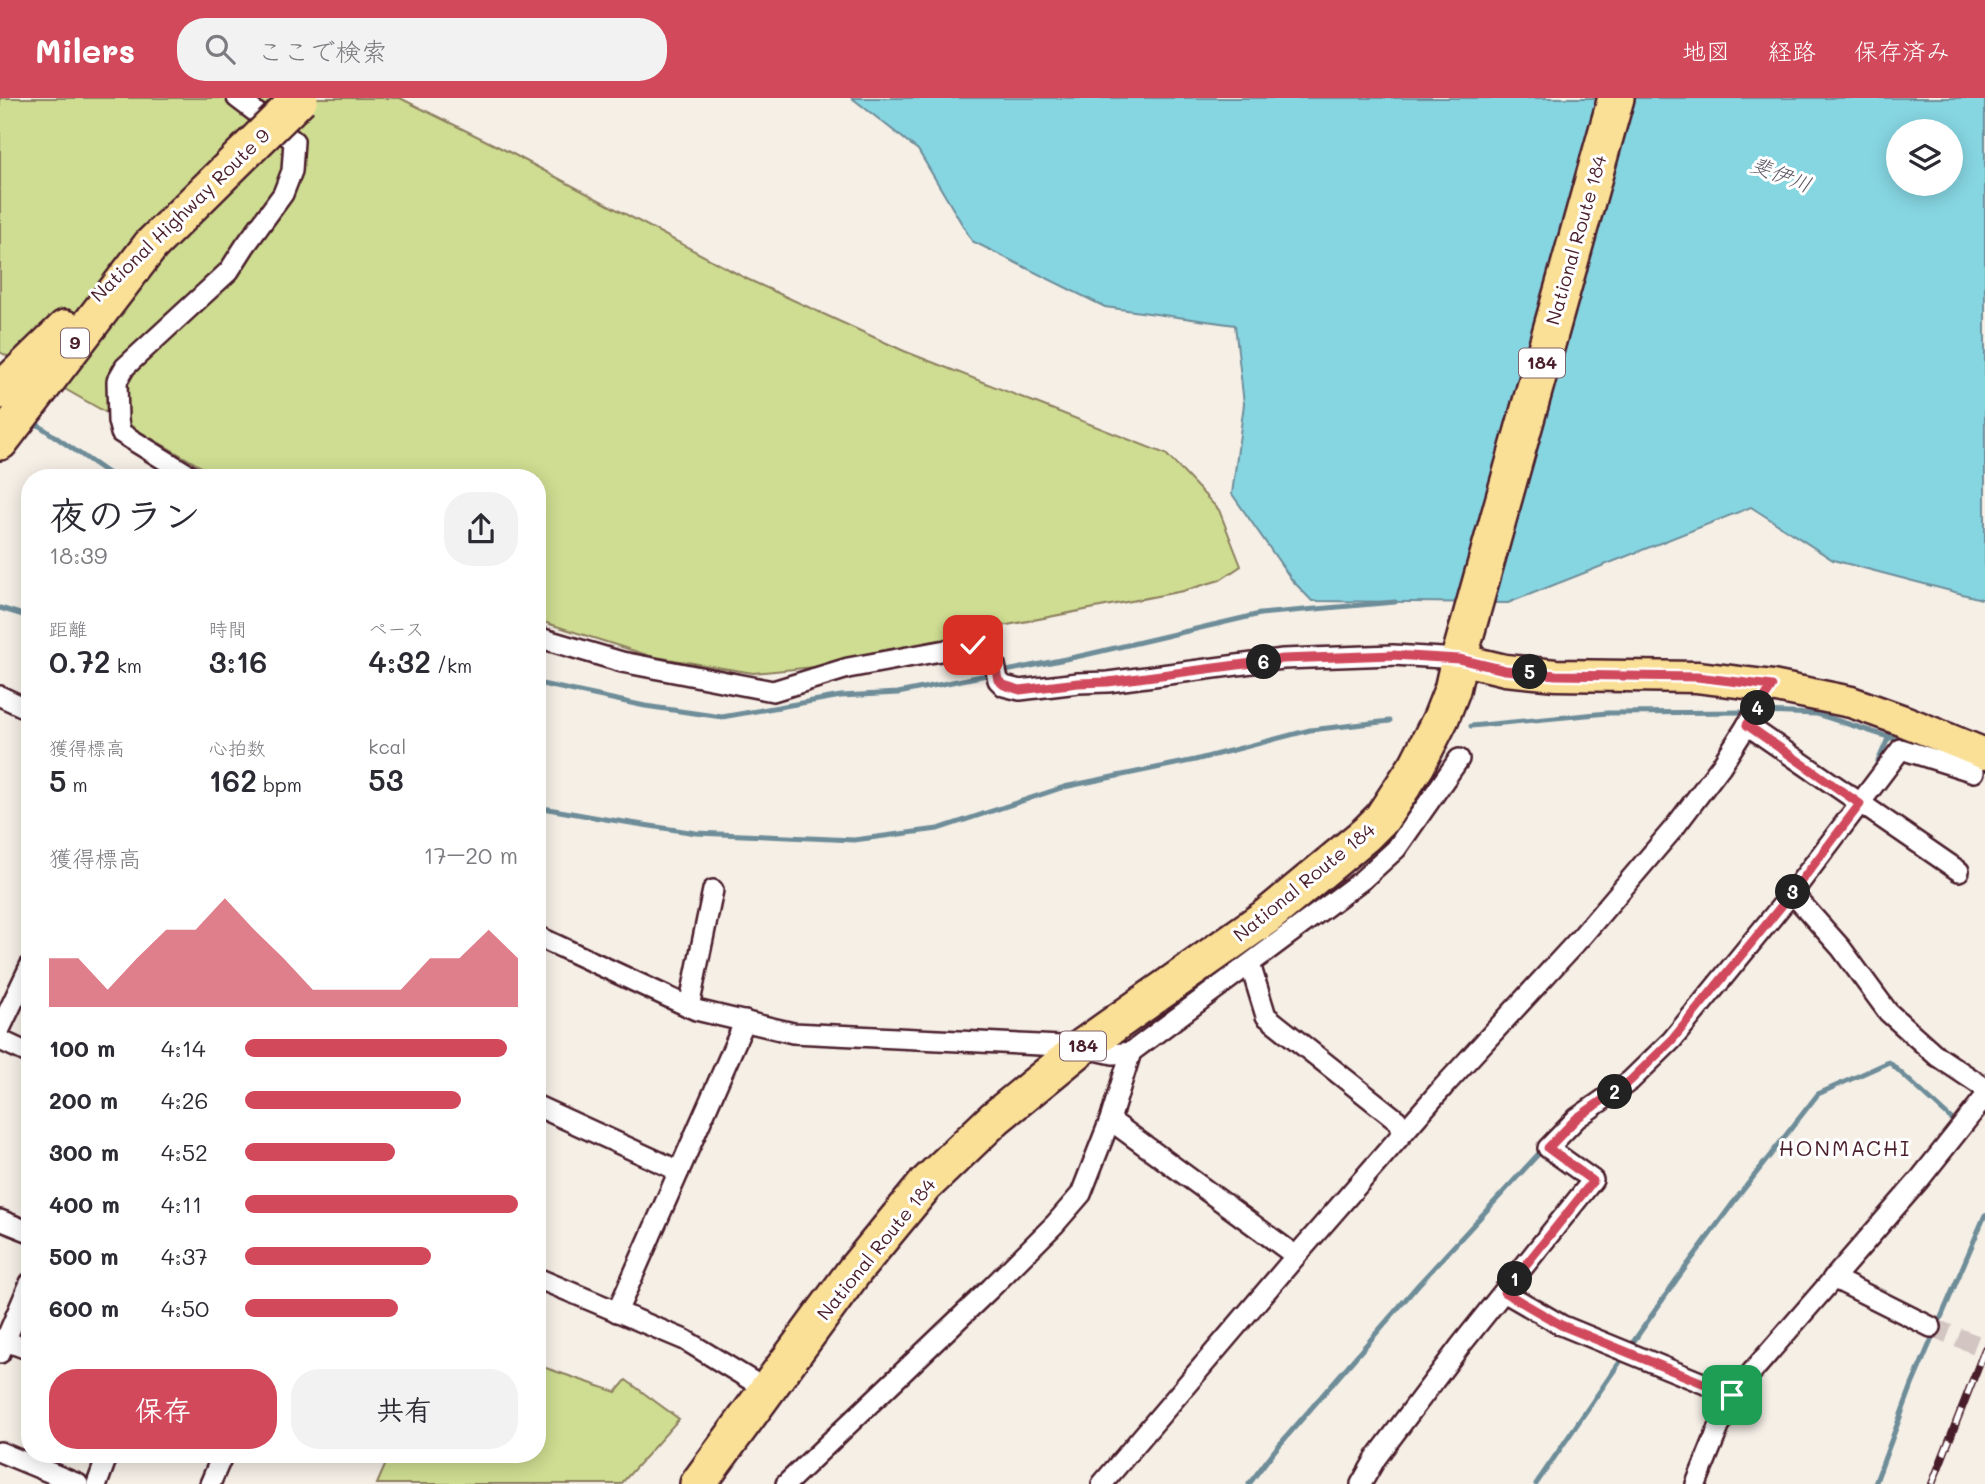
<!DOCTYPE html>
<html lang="ja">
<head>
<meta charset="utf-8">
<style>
	body { margin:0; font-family:Mali,"Klee One",sans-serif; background:#f2f2f3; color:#2b2b33; height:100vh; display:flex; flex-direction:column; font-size:26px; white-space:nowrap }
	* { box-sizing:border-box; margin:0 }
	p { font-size:23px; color:#7c7c81 }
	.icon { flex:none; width:38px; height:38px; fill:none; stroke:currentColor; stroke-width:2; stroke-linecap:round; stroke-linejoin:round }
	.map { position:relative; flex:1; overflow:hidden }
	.details { position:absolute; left:21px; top:371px; width:525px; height:994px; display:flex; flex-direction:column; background:#fff; border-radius:28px; box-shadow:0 4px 18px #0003 }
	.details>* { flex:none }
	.fabs { position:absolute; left:1886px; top:21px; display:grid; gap:14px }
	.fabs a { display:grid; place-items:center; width:77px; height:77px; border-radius:50%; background:#fff; box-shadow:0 4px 18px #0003; font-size:35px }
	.pin { position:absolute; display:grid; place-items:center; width:60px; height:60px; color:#fff; margin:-30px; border-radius:14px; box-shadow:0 4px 10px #0006 }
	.km { position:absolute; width:35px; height:35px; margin:-18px; border-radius:50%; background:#222; color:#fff; font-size:19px; line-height:35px; text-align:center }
	.round { display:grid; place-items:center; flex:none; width:74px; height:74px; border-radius:28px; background:#f2f2f3 }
	.headline { display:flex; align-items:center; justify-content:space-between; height:119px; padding:0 28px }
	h1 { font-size:38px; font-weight:600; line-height:52px }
	.metrics { display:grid; grid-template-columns:repeat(3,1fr); gap:10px; height:119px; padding:7px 28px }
	.metrics div { display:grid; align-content:center }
	.metrics b { font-size:30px; font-weight:600 }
	.metrics small { font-size:19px; font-weight:400 }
	.metrics p { font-size:19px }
	.chart { height:196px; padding:14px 28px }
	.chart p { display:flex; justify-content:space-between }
	.chart svg { width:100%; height:126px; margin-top:7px; fill:#d1495b; opacity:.7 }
	.action { display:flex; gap:14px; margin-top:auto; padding:14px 28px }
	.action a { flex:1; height:80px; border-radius:28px; background:#d1495b; color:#fff; font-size:28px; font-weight:600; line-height:80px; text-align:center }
	.action a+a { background:#f2f2f3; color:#2b2b33 }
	ul { padding:0 28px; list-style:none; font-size:23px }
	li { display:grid; grid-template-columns:112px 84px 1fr; align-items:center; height:52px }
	li i { height:18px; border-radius:9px; background:#d1495b }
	header { display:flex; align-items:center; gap:42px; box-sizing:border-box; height:98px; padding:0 35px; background:#d1495b; color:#fff }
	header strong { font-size:33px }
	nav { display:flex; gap:38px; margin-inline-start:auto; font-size:24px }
	.search { width:490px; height:63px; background:#f2f2f3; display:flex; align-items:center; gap:18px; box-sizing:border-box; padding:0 24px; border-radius:28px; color:#7c7c81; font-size:26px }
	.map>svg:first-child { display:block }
	.green { fill:#cedd91; stroke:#8c7e5e; stroke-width:2 }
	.water { fill:#86d6e2; stroke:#6e8d99; stroke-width:2; fill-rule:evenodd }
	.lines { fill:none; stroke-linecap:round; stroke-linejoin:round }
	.stream { stroke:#6e8d99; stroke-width:5 }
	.street-tunnel { stroke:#d3c5c1; stroke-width:19; stroke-dasharray:19 10; stroke-linecap:butt }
	.street-casing { stroke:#4a1f2b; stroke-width:24 }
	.primary-casing { stroke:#4a1f2b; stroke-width:35 }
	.highway-casing { stroke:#4a1f2b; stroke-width:40 }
	.street { stroke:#fff; stroke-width:19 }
	.primary { stroke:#fadf96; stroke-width:30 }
	.highway { stroke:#fadf96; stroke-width:35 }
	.rail-casing { stroke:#4a1f2b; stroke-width:8 }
	.rail { stroke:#fff; stroke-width:5; stroke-dasharray:16; stroke-linecap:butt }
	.highway-bridge-casing { stroke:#4a1f2b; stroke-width:40; stroke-linecap:butt }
	.highway-bridge { stroke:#fadf96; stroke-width:35 }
	.route-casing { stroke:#fff; stroke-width:14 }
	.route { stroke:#d1495b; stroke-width:9 }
	.labels { text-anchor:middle; stroke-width:6; stroke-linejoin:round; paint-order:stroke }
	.shield { fill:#fff; stroke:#80626b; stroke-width:2 }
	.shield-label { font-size:18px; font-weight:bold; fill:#4a1f2b }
	.street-label { font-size:19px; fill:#4a1f2b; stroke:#fff }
	.water-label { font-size:21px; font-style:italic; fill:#5c5662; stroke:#fff }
	.neighbourhood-label { font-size:21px; letter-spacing:2px; fill:#4a1f2b; stroke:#fff }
</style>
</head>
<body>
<header>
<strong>Milers</strong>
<div class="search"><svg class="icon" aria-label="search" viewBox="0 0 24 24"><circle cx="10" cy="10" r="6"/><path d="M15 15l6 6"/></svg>ここで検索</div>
<nav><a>地図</a><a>経路</a><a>保存済み</a></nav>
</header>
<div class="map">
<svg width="1985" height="1386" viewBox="0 0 1985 1386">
	<rect width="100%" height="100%" fill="#f5efe6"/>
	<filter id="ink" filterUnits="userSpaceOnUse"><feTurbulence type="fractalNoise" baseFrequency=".0143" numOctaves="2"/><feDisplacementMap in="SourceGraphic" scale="14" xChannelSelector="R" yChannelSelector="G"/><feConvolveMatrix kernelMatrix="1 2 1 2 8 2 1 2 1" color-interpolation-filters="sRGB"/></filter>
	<g filter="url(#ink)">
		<!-- green -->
		<g class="green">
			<polygon points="0,0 400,0 511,55 747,181 904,253 1166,356 1219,412 1241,468 1220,482 1183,493 997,529 845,566 753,575 650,558 537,522 537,380 221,380 0,254"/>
			<polygon points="537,1267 616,1294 626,1282 679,1321 621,1386 377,1386 390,1356 537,1356"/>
		</g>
		<!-- water -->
		<path class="water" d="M 852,0 L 1985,0 L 1985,502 L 1833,462 L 1751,409 L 1508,505 L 1312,503 L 1292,482 L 1232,396 L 1244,306 L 1235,227 L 1105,209 L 972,143 L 918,52 ZM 1899,33 L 1951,33 L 1951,86 L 1899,86 Z"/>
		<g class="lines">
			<!-- stream -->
			<g class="stream">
				<polyline points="31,322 115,380"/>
				<polyline points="0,510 30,519"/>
				<polyline points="537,585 645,608 722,619 841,598 898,595 1085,557 1260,516 1395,504"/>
				<polyline points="1760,614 1817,616 1904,644"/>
				<polyline points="1471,628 1607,615 1751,614"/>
				<polyline points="1873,675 1890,636"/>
				<polyline points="537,709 605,721 696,735 854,742 938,731 1064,689 1195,662 1310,632 1390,623"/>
				<polyline points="1629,1250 1677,1181 1733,1105 1818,996 1889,964 1958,1027"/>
				<polyline points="1249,1386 1275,1352 1418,1187 1543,1051"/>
				<polyline points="1536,1386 1624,1258"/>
				<polyline points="1875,1386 1912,1287 1985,1117"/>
			</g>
			<!-- street-tunnel -->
			<polyline class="street-tunnel" points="1931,1229 1985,1250"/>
			<!-- street casing -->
			<g class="street-casing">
				<g id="street">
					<polyline points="194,380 121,335 118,323 117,283 125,269 229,173 245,148 283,96 292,73 294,43 237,0"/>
					<polyline points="537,539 622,564 773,593 848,570 973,547 980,548 988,554 995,567 998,582 1004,588 1020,592 1078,585 1108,584 1283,561 1393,557 1459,561"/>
					<polyline points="0,598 30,612"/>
					<polyline points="1747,627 1959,773"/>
					<polyline points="1792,795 1841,850 1888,914 1937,958 1985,990"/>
					<polyline points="537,838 696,912 793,935 1082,949 1113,956 1131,954 1110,1022 1081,1096 1055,1126 991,1190 786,1386"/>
					<polyline points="1250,866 1266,918 1397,1022 1403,1035"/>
					<polyline points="689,909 713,792"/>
					<polyline points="0,931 30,868"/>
					<polyline points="0,942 30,956"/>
					<polyline points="1131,954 1362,782 1396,751 1459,661"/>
					<polyline points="537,1008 679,1073"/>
					<polyline points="1110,1022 1296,1158"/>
					<polyline points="0,1122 30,1134"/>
					<polyline points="537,1180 685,1242 767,1292"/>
					<polyline points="1833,1180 1931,1229"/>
					<polyline points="1504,1194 1561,1227 1732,1297"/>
					<polyline points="617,1214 745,923"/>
					<polyline points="0,1241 30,1252"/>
					<polyline points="0,1255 30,1185"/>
					<polyline points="0,1354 78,1386"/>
					<polyline points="97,1386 108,1356"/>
					<polyline points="210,1386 223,1356"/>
					<polyline points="1102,1386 1296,1158 1444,988 1582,838 1674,730 1721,668 1772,588"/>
					<polyline points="1361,1386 1376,1360 1461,1247 1593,1082 1548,1050 1577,1020 1630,983 1672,942 1792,795 1901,651 1974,674"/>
					<polyline points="1696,1386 1732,1297 1919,1082 1985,999"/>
				</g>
			</g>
			<!-- primary casing -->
			<g class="primary-casing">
				<polyline id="primary" points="1459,561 1505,572 1556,577 1697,579 1772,588 1851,604 1904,623 1985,656"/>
			</g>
			<!-- highway casing -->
			<g class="highway-casing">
				<g id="highway">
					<polyline points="0,293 65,230"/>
					<polyline points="0,344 151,147"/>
					<polyline points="698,1386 855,1172 925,1087 995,1020 1082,949 1266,819 1366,736 1382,720 1417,667 1441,620 1452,592 1459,561 1616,0"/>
				</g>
			</g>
			<!-- street -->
			<use href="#street" class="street"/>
			<!-- primary -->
			<use href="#primary" class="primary"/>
			<!-- highway -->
			<use href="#highway" class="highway"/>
			<!-- rail casing -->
			<g class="rail-casing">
				<polyline id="rail" points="1932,1386 1985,1251"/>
			</g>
			<!-- rail -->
			<use href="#rail" class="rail"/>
			<!-- highway-bridge casing -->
			<g class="highway-bridge-casing">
				<polyline id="highway-bridge" points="151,147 300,0"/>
			</g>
			<!-- highway-bridge -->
			<use href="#highway-bridge" class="highway-bridge"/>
		</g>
	</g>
	<g class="lines" filter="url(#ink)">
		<!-- route casing -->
		<g class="route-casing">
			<polyline id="route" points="973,547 980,548 988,554 995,567 998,582 1004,587 1020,592 1078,585 1108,584 1283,561 1393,557 1459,561 1505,572 1556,577 1697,579 1772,588 1747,627 1860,706 1792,795 1672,942 1630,983 1577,1020 1548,1050 1593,1083 1504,1194 1561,1227 1732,1297"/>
		</g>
		<!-- route -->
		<use href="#route" class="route"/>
	</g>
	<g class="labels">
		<!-- shield labels -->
		<g class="shield">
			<rect x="61" y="230.5" width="28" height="29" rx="5"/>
			<rect x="1519" y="250.5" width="46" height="29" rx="5"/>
			<rect x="1060" y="933.5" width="46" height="29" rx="5"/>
		</g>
		<g class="shield-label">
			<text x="75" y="251">9</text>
			<text x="1542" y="271">184</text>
			<text x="1083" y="954">184</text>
		</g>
		<!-- street labels -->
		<g class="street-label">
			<text transform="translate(180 117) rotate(-44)" y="7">National Highway Route 9</text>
			<text transform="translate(1576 142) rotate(-74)" y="7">National Route 184</text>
			<text transform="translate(1304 784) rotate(-39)" y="7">National Route 184</text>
			<text transform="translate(876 1151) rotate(-51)" y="7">National Route 184</text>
		</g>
		<!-- water labels -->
		<g class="water-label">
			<text transform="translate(1781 77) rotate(21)" y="7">斐伊川</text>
		</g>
		<!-- neighbourhood labels -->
		<g class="neighbourhood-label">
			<text x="1845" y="1058">HONMACHI</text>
		</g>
	</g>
</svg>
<div class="fabs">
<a><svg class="icon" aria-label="layers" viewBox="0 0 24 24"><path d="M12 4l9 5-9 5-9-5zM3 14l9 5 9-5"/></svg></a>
</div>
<div class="pin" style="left:1732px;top:1297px;background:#1e9e55"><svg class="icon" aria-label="arrive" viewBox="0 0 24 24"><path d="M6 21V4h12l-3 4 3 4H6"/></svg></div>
<div class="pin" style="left:973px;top:547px;background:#d93025"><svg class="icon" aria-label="check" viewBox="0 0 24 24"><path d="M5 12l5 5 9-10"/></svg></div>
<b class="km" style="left:1515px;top:1181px">1</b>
<b class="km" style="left:1615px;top:994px">2</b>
<b class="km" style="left:1793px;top:794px">3</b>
<b class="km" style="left:1758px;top:610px">4</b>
<b class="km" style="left:1530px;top:574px">5</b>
<b class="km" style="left:1264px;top:564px">6</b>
<section class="details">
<div class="headline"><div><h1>夜のラン</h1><p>18:39</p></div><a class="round"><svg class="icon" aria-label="share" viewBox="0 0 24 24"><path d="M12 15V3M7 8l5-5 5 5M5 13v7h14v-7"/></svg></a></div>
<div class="metrics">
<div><p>距離</p><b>0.72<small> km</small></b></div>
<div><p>時間</p><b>3:16</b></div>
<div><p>ペース</p><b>4:32<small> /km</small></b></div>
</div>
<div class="metrics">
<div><p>獲得標高</p><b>5<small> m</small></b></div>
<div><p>心拍数</p><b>162<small> bpm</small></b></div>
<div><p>kcal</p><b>53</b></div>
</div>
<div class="chart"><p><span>獲得標高</span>17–20 m</p>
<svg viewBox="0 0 160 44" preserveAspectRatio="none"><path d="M0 44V27L10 27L20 38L30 27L40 17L50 17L60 6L70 17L80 27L90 38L100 38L110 38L120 38L130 27L140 27L150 17L160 27V44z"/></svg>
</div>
<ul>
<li><b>100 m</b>4:14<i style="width:96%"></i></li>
<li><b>200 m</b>4:26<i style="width:79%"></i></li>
<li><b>300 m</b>4:52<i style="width:55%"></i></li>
<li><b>400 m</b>4:11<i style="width:100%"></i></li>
<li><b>500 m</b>4:37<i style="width:68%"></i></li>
<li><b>600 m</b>4:50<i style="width:56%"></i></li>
</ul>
<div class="action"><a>保存</a><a>共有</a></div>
</section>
</div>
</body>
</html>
